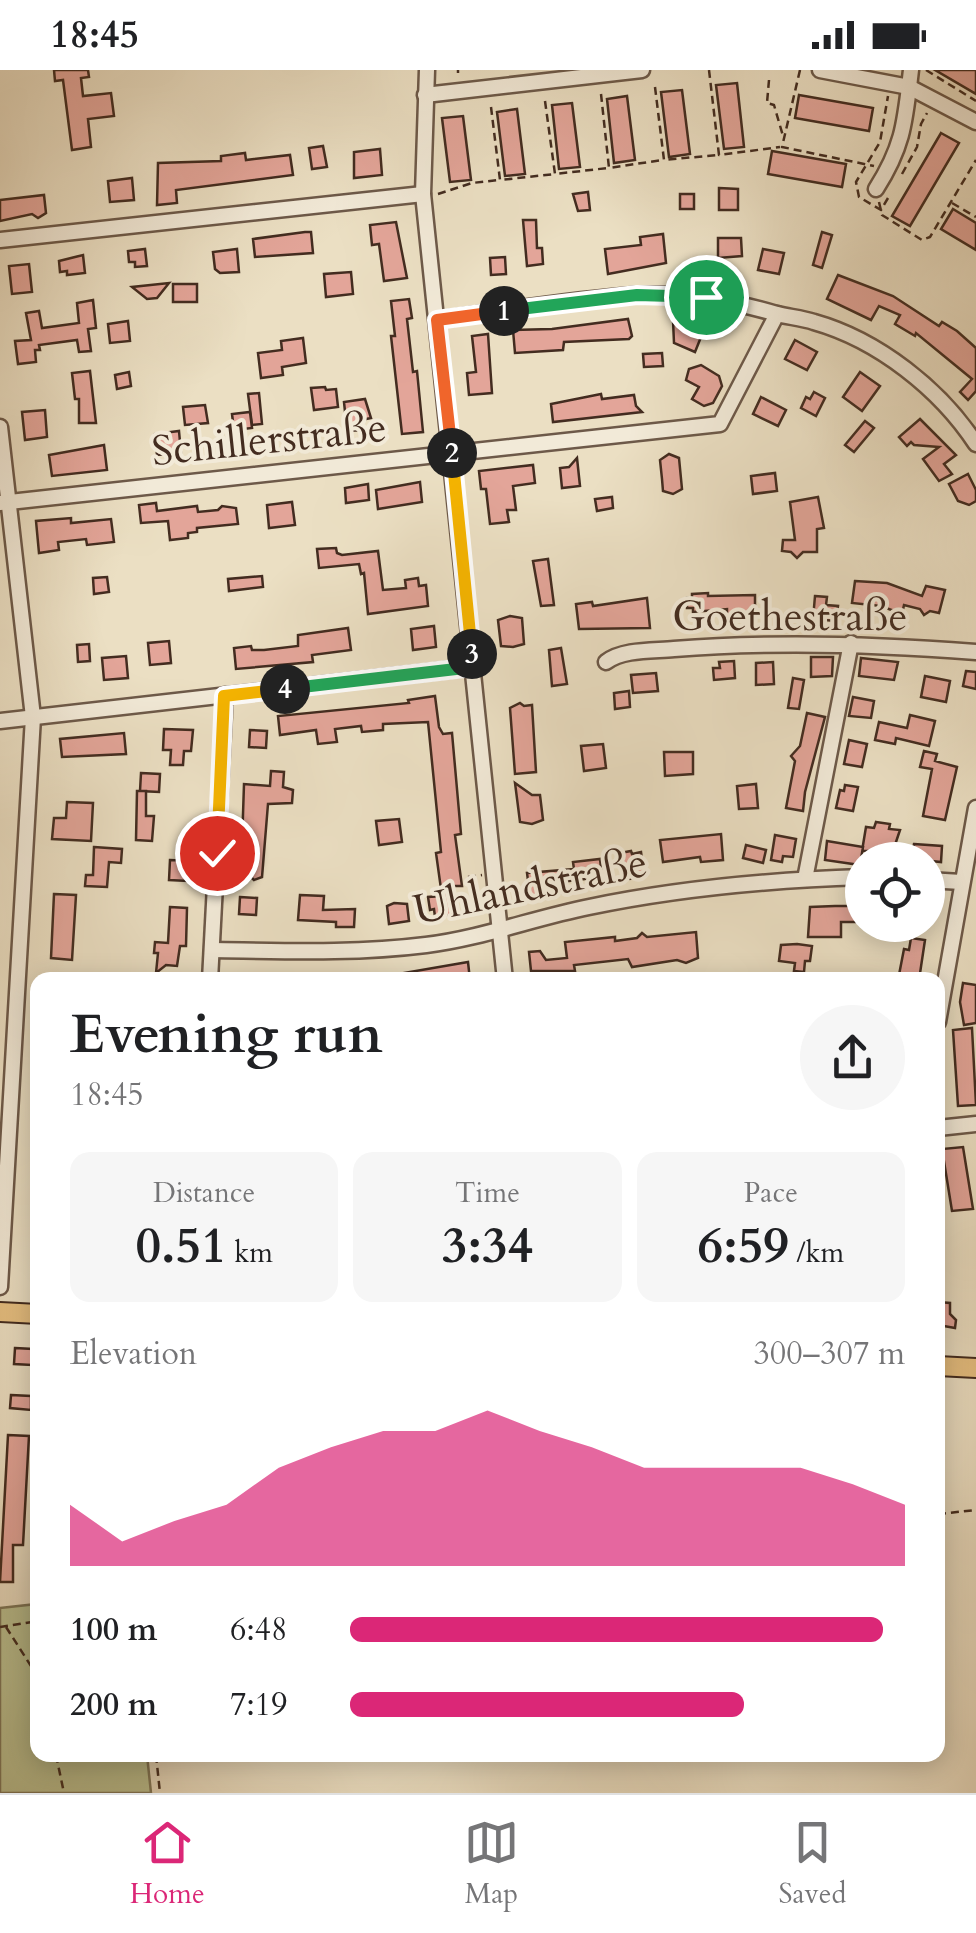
<!DOCTYPE html>
<html lang="en">
<head>
<meta charset="utf-8">
<style>
	body { margin:0; font-family:Cardo,serif; background:#f6f6f6; color:#202124; height:100vh; display:flex; flex-direction:column; font-size:38px; white-space:nowrap }
	* { box-sizing:border-box; margin:0 }
	p { font-size:32px; color:#757577 }
	.icon { flex:none; width:55px; height:55px; fill:none; stroke:currentColor; stroke-width:2; stroke-linecap:round; stroke-linejoin:round }
	.map { position:relative; flex:1; overflow:hidden }
	.drawer { position:absolute; left:30px; top:902px; width:915px; height:790px; display:flex; flex-direction:column; background:#fff; border-radius:20px; box-shadow:0 5px 25px #0003 }
	.drawer>* { flex:none }
	.tools { position:absolute; left:845px; top:772px; display:grid; gap:20px }
	.tools a { display:grid; place-items:center; width:100px; height:100px; border-radius:50%; background:#fff; box-shadow:0 5px 25px #0003; font-size:50px }
	.pin { position:absolute; display:grid; place-items:center; width:85px; height:85px; color:#fff; margin:-42px; border:5px solid #fff; border-radius:50%; box-shadow:0 2px 10px #0007 }
	.km { position:absolute; width:50px; height:50px; margin:-25px; border-radius:50%; background:#222; color:#fff; font-size:28px; line-height:50px; text-align:center }
	.round { display:grid; place-items:center; flex:none; width:105px; height:105px; border-radius:52px; background:#f6f6f6 }
	.summary { display:flex; align-items:center; justify-content:space-between; height:170px; padding:0 40px }
	h1 { font-size:55px; font-weight:600; line-height:75px }
	.figures { display:grid; grid-template-columns:repeat(3,1fr); gap:15px; height:170px; padding:10px 40px }
	.figures div { display:grid; align-content:center; border-radius:20px; background:#f6f6f6; text-align:center }
	.figures b { font-size:50px; font-weight:600 }
	.figures small { font-size:28px; font-weight:400 }
	.figures p { font-size:28px }
	.chart { height:280px; padding:20px 40px }
	.chart p { display:flex; justify-content:space-between }
	.chart svg { width:100%; height:180px; margin-top:10px; fill:#db2777; opacity:.7 }
	ul { padding:0 40px; list-style:none; font-size:32px }
	li { display:grid; grid-template-columns:160px 120px 1fr; align-items:center; height:75px }
	li i { height:25px; border-radius:12px; background:#db2777 }
	.status { display:flex; justify-content:space-between; align-items:center; height:70px; padding:0 50px; background:#fff; direction:ltr }
	.status svg { height:28px; fill:currentColor }
	.tabs { display:flex; justify-content:space-around; align-items:center; height:140px; border-top:2px solid #e0e0e0; background:#fff; font-size:28px; color:#757577 }
	.tabs a { display:grid; justify-items:center; gap:5px }
	.tabs .selected { color:#db2777 }
	.map>svg:first-child { display:block }
	.green { fill:#bac192; stroke:#7e7659; stroke-width:2.5 }
	.building { fill:#e3a599; stroke:#432c20; stroke-width:2.5 }
	.lines { fill:none; stroke-linecap:round; stroke-linejoin:round }
	.minor-casing { stroke:#6d5949; stroke-width:19 }
	.major-casing { stroke:#432c20; stroke-width:22 }
	.path { stroke:#432c20; stroke-width:2.5; stroke-dasharray:8 5; stroke-linecap:butt }
	.minor { stroke:#f2ead8; stroke-width:14 }
	.major { stroke:#e6c082; stroke-width:18 }
	.split-1-casing { stroke:#fff; stroke-width:20 }
	.split-2-casing { stroke:#fff; stroke-width:20 }
	.split-3-casing { stroke:#fff; stroke-width:20 }
	.split-4-casing { stroke:#fff; stroke-width:20 }
	.split-5-casing { stroke:#fff; stroke-width:20 }
	.split-1 { stroke:#22a559; stroke-width:12 }
	.split-2 { stroke:#f0652b; stroke-width:12 }
	.split-3 { stroke:#f5b400; stroke-width:12 }
	.split-4 { stroke:#22a559; stroke-width:12 }
	.split-5 { stroke:#f5b400; stroke-width:12 }
	.labels { text-anchor:middle; stroke-width:8; stroke-linejoin:round; paint-order:stroke }
	.street-label { font-size:42px; fill:#432c20; stroke:#f2ead8 }
</style>
</head>
<body>
<div class="status"><b>18:45</b><svg viewBox="0 0 49 12"><path d="M0 12V9h3v3zM5 12V6h3v6zM10 12V3h3v9zM15 12V0h3v12zM26 1h20v11H26zM47 4h2v5h-2z"/></svg></div>
<div class="map">
<svg width="976" height="1723" viewBox="0 0 976 1723">
	<rect width="100%" height="100%" fill="#ebdfc3"/>
	<filter id="stains"><feTurbulence type="fractalNoise" baseFrequency=".002" numOctaves="4"/><feColorMatrix values="0 0 0 0 .2 0 0 0 0 .09 0 0 0 0 .02 0 0 0 .5 -.17"/></filter>
	<radialGradient id="worn" r=".72"><stop offset=".6" stop-color="#630" stop-opacity="0"/><stop offset="1" stop-color="#630" stop-opacity=".3"/></radialGradient>
	<!-- green -->
	<polygon class="green" points="37,1534 38,1685 147,1685 151,1723 0,1723 0,1538"/>
	<!-- building -->
	<g class="building">
		<polygon points="54,0 88,0 89,7 81,8 83,26 111,23 114,46 88,49 91,77 72,80 63,10 55,11"/>
		<polygon points="935,0 976,0 976,24"/>
		<polygon points="737,13 744,77 724,79 716,15"/>
		<polygon points="682,20 690,84 669,87 661,22"/>
		<polygon points="799,25 873,38 869,61 795,48"/>
		<polygon points="627,26 635,90 614,93 607,29"/>
		<polygon points="572,33 580,97 559,99 552,35"/>
		<polygon points="517,39 525,104 505,106 497,42"/>
		<polygon points="463,46 471,110 450,112 442,48"/>
		<polygon points="941,63 959,73 910,156 892,146"/>
		<polygon points="323,76 327,97 312,99 309,78"/>
		<polygon points="380,79 382,105 354,108 354,82"/>
		<polygon points="772,81 846,94 842,117 768,104"/>
		<polygon points="245,83 246,90 290,85 293,105 176,120 177,133 157,135 158,93 221,91 221,86"/>
		<polygon points="132,108 134,130 110,132 108,111"/>
		<polygon points="719,118 738,119 738,140 719,140"/>
		<polygon points="588,122 590,140 578,141 573,124"/>
		<rect x="680" y="124" width="14" height="15"/>
		<polygon points="44,125 46,143 38,148 32,144 0,151 0,130"/>
		<polygon points="953,139 976,153 976,180 941,159"/>
		<polygon points="523,150 536,150 537,178 542,178 543,194 527,196"/>
		<polygon points="396,152 407,208 384,211 379,174 372,175 370,155"/>
		<polygon points="305,162 311,162 313,183 255,187 253,169"/>
		<polygon points="822,162 832,165 822,198 813,195"/>
		<polygon points="663,164 666,193 608,204 605,179 641,175 640,167"/>
		<polygon points="718,168 741,168 742,186 718,188"/>
		<polygon points="145,179 147,196 135,197 135,192 129,192 128,181"/>
		<polygon points="237,179 239,202 220,203 215,199 213,182"/>
		<polygon points="763,179 784,183 779,204 758,200"/>
		<polygon points="83,185 85,203 67,205 67,201 60,202 59,191"/>
		<polygon points="505,187 506,204 491,205 490,188"/>
		<polygon points="29,194 32,222 12,224 9,196"/>
		<polygon points="351,202 353,224 326,227 324,204"/>
		<polygon points="838,205 893,226 939,256 942,252 957,261 976,278 976,321 968,330 960,322 972,309 916,263 915,266 895,254 900,245 879,236 871,250 827,229"/>
		<polygon points="169,213 157,228 147,229 132,217"/>
		<rect x="173" y="214" width="24" height="18"/>
		<polygon points="409,229 412,248 407,249 413,302 417,301 423,362 402,364 391,266 395,266 391,231"/>
		<polygon points="93,230 96,258 88,259 91,281 79,282 77,270 39,275 40,280 35,280 36,292 18,294 15,271 31,270 26,243 39,241 42,258 79,253 77,233"/>
		<polygon points="628,249 632,266 629,269 564,272 563,280 515,283 513,260 552,259"/>
		<polygon points="673,250 689,256 687,262 701,267 695,282 674,273"/>
		<polygon points="128,251 130,271 110,273 108,254"/>
		<polygon points="488,264 492,323 469,325 467,303 476,302 472,266"/>
		<polygon points="303,268 306,293 282,297 283,305 261,308 258,283 282,280 281,271"/>
		<polygon points="795,270 817,282 807,300 785,289"/>
		<polygon points="662,283 663,296 644,297 643,284"/>
		<polygon points="701,295 719,306 722,316 713,333 704,336 692,329 699,317 686,310 689,299"/>
		<polygon points="90,301 96,353 79,353 79,329 75,329 72,303"/>
		<polygon points="129,302 131,316 117,319 115,305"/>
		<polygon points="860,302 880,316 862,341 843,327"/>
		<polygon points="325,317 326,320 336,319 338,337 314,340 311,318"/>
		<polygon points="814,322 825,328 816,346 801,338 806,327 810,329"/>
		<polygon points="259,323 262,354 252,355 248,324"/>
		<polygon points="601,324 602,329 634,325 636,336 642,342 553,352 551,334"/>
		<polygon points="761,327 786,340 778,356 753,344"/>
		<polygon points="365,329 371,348 361,350 362,360 347,361 344,332"/>
		<polygon points="205,335 208,353 185,355 183,337"/>
		<polygon points="45,340 47,367 25,370 22,342"/>
		<polygon points="250,342 252,358 234,360 232,344"/>
		<polygon points="920,349 956,385 944,394 952,404 939,411 923,389 939,377 914,375 911,372 907,376 899,367"/>
		<polygon points="865,351 874,358 854,382 845,375"/>
		<polygon points="179,361 181,383 157,385 155,364"/>
		<polygon points="104,375 107,400 52,406 49,385"/>
		<polygon points="669,384 679,388 682,419 673,424 663,421 662,409 660,390"/>
		<polygon points="577,388 580,416 562,418 560,398 569,397"/>
		<polygon points="533,395 535,413 513,416 516,440 507,440 509,452 490,454 486,419 481,419 479,401"/>
		<polygon points="775,403 777,421 753,424 751,406"/>
		<polygon points="968,404 976,420 976,431 969,435 958,431 949,414"/>
		<polygon points="420,412 422,432 378,439 376,420"/>
		<polygon points="368,414 369,430 346,433 345,418"/>
		<polygon points="612,427 613,438 597,441 595,429"/>
		<polygon points="818,427 824,458 817,459 817,482 803,482 797,488 791,482 782,481 783,470 795,470 790,432"/>
		<polygon points="292,432 295,455 269,458 267,435"/>
		<polygon points="156,433 157,441 197,436 198,442 218,440 222,436 236,438 238,454 197,458 197,462 188,463 188,468 170,470 168,451 141,453 139,435"/>
		<polygon points="71,448 71,453 111,449 114,472 87,475 86,469 58,472 59,480 39,483 36,451"/>
		<polygon points="336,478 337,483 342,485 378,481 383,520 406,518 405,510 418,508 419,516 426,515 428,536 368,544 364,503 361,504 359,494 319,498 317,479"/>
		<polygon points="548,489 554,535 541,536 533,491"/>
		<polygon points="262,506 263,517 229,521 228,509"/>
		<polygon points="107,507 109,522 94,524 93,508"/>
		<polygon points="855,511 887,513 922,526 926,516 945,520 939,543 930,541 924,545 920,539 904,535 902,544 881,536 852,533"/>
		<polygon points="708,523 708,526 755,525 755,547 727,548 727,539 693,542 693,538 687,538 687,528 692,528 692,524"/>
		<polygon points="815,526 827,527 826,535 838,536 836,551 813,549"/>
		<polygon points="647,528 650,558 579,559 576,534 592,532 593,536"/>
		<polygon points="510,546 522,548 524,574 513,577 501,576 498,550"/>
		<polygon points="434,556 436,577 413,580 411,559"/>
		<polygon points="348,558 351,580 312,585 313,592 236,599 234,578 251,576 252,580 264,580 298,576 298,565"/>
		<polygon points="169,571 171,593 150,595 148,573"/>
		<polygon points="89,574 90,591 78,592 77,575"/>
		<polygon points="561,578 567,614 552,616 549,580"/>
		<polygon points="126,586 128,608 104,610 102,588"/>
		<polygon points="811,587 833,587 832,606 811,607"/>
		<polygon points="861,588 898,592 894,610 859,606"/>
		<polygon points="734,591 735,608 714,610 713,598 720,598 719,592"/>
		<polygon points="773,592 774,614 756,615 756,593"/>
		<polygon points="966,601 976,602 976,619 963,616"/>
		<polygon points="656,603 658,621 633,623 631,605"/>
		<polygon points="925,606 950,611 946,632 921,627"/>
		<polygon points="793,608 804,610 799,639 788,638"/>
		<polygon points="629,621 630,637 615,639 614,623"/>
		<polygon points="435,626 439,657 443,664 452,663 461,764 455,765 462,816 453,816 455,845 435,847 434,839 430,840 428,827 442,826 436,783 441,782 428,652 383,654 383,660 362,662 361,656 335,659 337,672 318,674 316,660 280,665 278,646 409,633 408,630"/>
		<polygon points="853,627 874,631 871,648 849,646"/>
		<polygon points="520,633 524,636 532,635 536,702 515,704 510,638"/>
		<polygon points="807,643 825,647 805,722 803,741 786,738 795,691 791,686 800,676"/>
		<polygon points="910,645 935,651 929,676 896,668 895,674 875,670 879,652 907,658"/>
		<polygon points="164,659 193,660 191,681 184,681 183,695 170,695 171,680 163,680"/>
		<polygon points="250,660 267,661 266,678 249,677"/>
		<polygon points="124,663 126,684 62,687 60,669"/>
		<polygon points="849,670 867,674 862,697 844,694"/>
		<polygon points="603,674 606,698 584,701 581,676"/>
		<polygon points="924,681 937,684 935,691 957,697 945,750 923,746 932,699 920,697"/>
		<polygon points="664,682 693,682 693,704 665,706"/>
		<polygon points="271,701 284,702 283,717 293,720 292,733 268,734 262,807 254,810 250,806 241,805 244,714 270,716"/>
		<polygon points="141,703 160,704 159,722 140,721"/>
		<polygon points="515,713 532,725 540,725 543,750 532,754 520,752"/>
		<polygon points="756,714 758,738 739,739 737,716"/>
		<polygon points="845,715 858,717 853,741 836,738 840,720 844,721"/>
		<polygon points="137,721 146,721 146,746 154,746 152,771 136,770"/>
		<polygon points="67,732 93,733 91,771 52,769 54,748 66,748"/>
		<polygon points="399,749 402,772 379,775 376,751"/>
		<polygon points="876,752 890,754 889,759 900,760 893,781 862,781 866,757 874,758"/>
		<polygon points="721,764 723,790 701,792 700,787 663,792 660,770"/>
		<polygon points="775,765 796,769 793,787 783,786 782,792 771,790"/>
		<polygon points="827,771 863,777 860,795 825,790"/>
		<polygon points="914,774 942,776 941,792 912,789"/>
		<polygon points="746,775 766,780 763,793 743,788"/>
		<polygon points="94,777 122,779 121,793 109,792 107,817 85,816 86,805 93,805"/>
		<polygon points="631,781 632,784 641,782 644,804 630,809 624,806 620,783"/>
		<polygon points="600,789 602,807 561,812 562,823 530,826 527,803 574,799 573,792"/>
		<polygon points="170,790 189,791 188,811 169,810"/>
		<polygon points="54,824 76,825 72,890 51,888"/>
		<polygon points="300,825 324,826 323,840 355,839 354,857 336,857 336,852 298,850"/>
		<polygon points="240,827 257,828 256,845 239,844"/>
		<polygon points="394,833 407,834 409,851 389,854 387,836"/>
		<polygon points="835,836 862,836 862,852 841,852 841,867 808,867 810,837"/>
		<polygon points="170,837 187,838 186,876 180,876 177,896 166,895 156,903 158,883 154,883 155,872 168,873"/>
		<polygon points="696,862 698,888 686,893 677,890 632,897 628,889 574,895 575,901 531,901 529,882 540,881 546,890 567,888 565,872 615,867 615,871 637,868 642,863 647,867"/>
		<polygon points="911,868 925,870 919,910 898,910 904,879 909,880"/>
		<polygon points="797,874 812,876 810,891 805,891 804,902 794,901 795,893 779,891 781,875"/>
		<polygon points="468,892 470,910 405,910 404,903"/>
		<polygon points="963,913 976,915 976,953 964,955 960,932"/>
		<polygon points="972,958 976,1035 958,1036 953,960"/>
		<polygon points="963,1077 973,1139 952,1141 942,1079"/>
		<polygon points="938,1232 950,1233 950,1244 956,1250 955,1258 938,1255"/>
		<polygon points="15,1278 33,1279 32,1295 14,1294"/>
		<polygon points="11,1325 31,1326 31,1340 10,1338"/>
		<polygon points="8,1365 29,1366 23,1475 13,1475 13,1512 0,1512"/>
	</g>
	<g class="lines">
		<!-- minor casing -->
		<g class="minor-casing">
			<g id="minor">
				<polyline points="427,0 423,124 505,910"/>
				<polyline points="820,0 909,17 976,52"/>
				<polyline points="425,25 642,0"/>
				<path d="M 876,119 C 904,75 905,51 911,0"/>
				<polyline points="0,170 423,124"/>
				<path d="M 437,250 C 502,241 568,230 634,225 C 683,222 730,230 777,244 C 789,247 802,248 814,252 C 878,270 940,319 976,374"/>
				<polyline points="0,357 33,647 0,1217"/>
				<polyline points="0,433 720,354 777,244"/>
				<path d="M 606,592 C 623,579 653,581 674,579 C 775,571 874,574 976,582"/>
				<polyline points="0,651 473,597"/>
				<polyline points="805,809 851,573"/>
				<polyline points="928,810 961,812"/>
				<path d="M 212,880 C 284,881 354,884 426,875 C 482,868 534,848 589,837 C 680,818 770,810 862,807"/>
				<polyline points="210,910 225,625"/>
				<polyline points="938,952 976,738"/>
				<polyline points="938,1058 976,1054"/>
			</g>
		</g>
		<!-- major casing -->
		<g class="major-casing">
			<g id="major">
				<polyline points="0,1242 38,1244"/>
				<polyline points="938,1296 976,1298"/>
			</g>
		</g>
		<!-- path -->
		<g class="path">
			<polyline points="458,0 458,3"/>
			<polyline points="709,0 719,85 780,77"/>
			<polyline points="800,0 782,77 874,96"/>
			<polyline points="926,0 976,31"/>
			<polyline points="769,10 767,33 774,35 783,66"/>
			<polyline points="655,17 664,90 717,85"/>
			<polyline points="601,24 609,98 662,90"/>
			<polyline points="545,31 555,104 608,98"/>
			<polyline points="491,37 500,110 555,104"/>
			<polyline points="902,104 917,77 921,54 927,43"/>
			<polyline points="438,124 472,113 498,110"/>
			<polyline points="888,128 881,140 859,127 856,112 880,72 888,26"/>
			<polyline points="879,132 882,145 922,170 930,167 976,90"/>
			<polyline points="952,133 976,147"/>
			<polyline points="468,807 482,805"/>
			<polyline points="938,1444 976,1440"/>
			<polyline points="0,1557 38,1551"/>
			<polyline points="6,1557 38,1607"/>
			<polyline points="56,1685 64,1723"/>
			<polyline points="156,1685 160,1723"/>
		</g>
		<!-- minor -->
		<use href="#minor" class="minor"/>
		<!-- major -->
		<use href="#major" class="major"/>
	</g>
	<g class="lines">
		<!-- split-1 casing -->
		<g class="split-1-casing">
			<polyline id="split-1" points="504,241 637,225 706,227"/>
		</g>
		<!-- split-2 casing -->
		<g class="split-2-casing">
			<polyline id="split-2" points="452,383 437,250 504,241"/>
		</g>
		<!-- split-3 casing -->
		<g class="split-3-casing">
			<polyline id="split-3" points="452,383 472,584"/>
		</g>
		<!-- split-4 casing -->
		<g class="split-4-casing">
			<polyline id="split-4" points="285,619 473,597 472,584"/>
		</g>
		<!-- split-5 casing -->
		<g class="split-5-casing">
			<polyline id="split-5" points="217,783 224,626 285,619"/>
		</g>
		<!-- split-1 -->
		<use href="#split-1" class="split-1"/>
		<!-- split-2 -->
		<use href="#split-2" class="split-2"/>
		<!-- split-3 -->
		<use href="#split-3" class="split-3"/>
		<!-- split-4 -->
		<use href="#split-4" class="split-4"/>
		<!-- split-5 -->
		<use href="#split-5" class="split-5"/>
	</g>
	<g class="labels">
		<!-- street labels -->
		<g class="street-label">
			<text transform="translate(269 368) rotate(-6)" y="15">Schillerstraße</text>
			<text x="790" y="560">Goethestraße</text>
			<text transform="translate(530 815) rotate(-12)" y="15">Uhlandstraße</text>
		</g>
	</g>
	<rect width="100%" height="100%" filter="url(#stains)"/>
	<rect width="100%" height="100%" fill="url(#worn)"/>
</svg>
<div class="tools">
<a><svg class="icon" aria-label="locate" viewBox="0 0 24 24"><circle cx="12" cy="12" r="6"/><path d="M12 2v4M12 18v4M2 12h4M18 12h4"/></svg></a>
</div>
<div class="pin" style="left:706px;top:227px;background:#1e9e55"><svg class="icon" aria-label="arrive" viewBox="0 0 24 24"><path d="M6 21V4h12l-3 4 3 4H6"/></svg></div>
<div class="pin" style="left:217px;top:783px;background:#d93025"><svg class="icon" aria-label="check" viewBox="0 0 24 24"><path d="M5 12l5 5 9-10"/></svg></div>
<b class="km" style="left:504px;top:241px">1</b>
<b class="km" style="left:452px;top:383px">2</b>
<b class="km" style="left:472px;top:584px">3</b>
<b class="km" style="left:285px;top:619px">4</b>
<section class="drawer">
<div class="summary"><div><h1>Evening run</h1><p>18:45</p></div><a class="round"><svg class="icon" aria-label="share" viewBox="0 0 24 24"><path d="M12 15V3M7 8l5-5 5 5M5 13v7h14v-7"/></svg></a></div>
<div class="figures">
<div><p>Distance</p><b>0.51<small> km</small></b></div>
<div><p>Time</p><b>3:34</b></div>
<div><p>Pace</p><b>6:59<small> /km</small></b></div>
</div>
<div class="chart"><p><span>Elevation</span>300–307 m</p>
<svg viewBox="0 0 160 44" preserveAspectRatio="none"><path d="M0 44V29L10 38L20 33L30 29L40 20L50 15L60 11L70 11L80 6L90 11L100 15L110 20L120 20L130 20L140 20L150 24L160 29V44z"/></svg>
</div>
<ul>
<li><b>100 m</b>6:48<i style="width:96%"></i></li>
<li><b>200 m</b>7:19<i style="width:71%"></i></li>
</ul>
</section>
</div>
<nav class="tabs">
<a class="selected"><svg class="icon" aria-label="home" viewBox="0 0 24 24"><path d="M3 11l9-7 9 7M6 9v11h12V9"/></svg>Home</a>
<a><svg class="icon" aria-label="map" viewBox="0 0 24 24"><path d="M3 6l6-2 6 2 6-2v14l-6 2-6-2-6 2zM9 4v14M15 6v14"/></svg>Map</a>
<a><svg class="icon" aria-label="saved" viewBox="0 0 24 24"><path d="M7 4h10v16l-5-4-5 4z"/></svg>Saved</a>
</nav>
</body>
</html>
